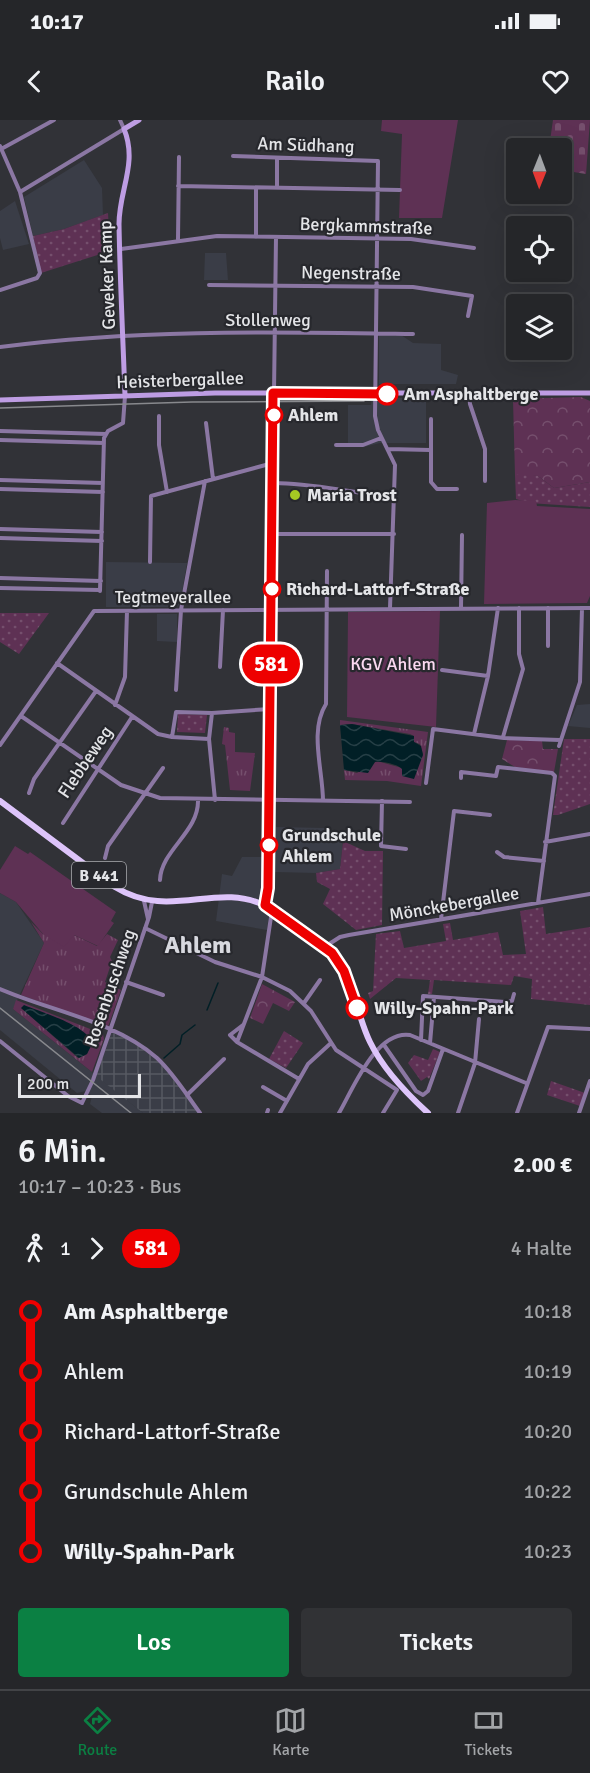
<!DOCTYPE html>
<html lang="de">
<head>
<meta charset="utf-8">
<style>
  :root { --surface:#252629; --page:#313235; --text:#f1f3f6; --muted:#a3a5a8; --line:#424346; --accent:#0b8043 }
  body { margin:0; font-family:Signika,sans-serif; background:var(--page); color:var(--text); height:100vh; display:flex; flex-direction:column; font-size:22px; white-space:nowrap }
  * { box-sizing:border-box; margin:0 }
  p { font-size:20px; color:var(--muted) }
  .icon { flex:none; width:33px; height:33px; fill:none; stroke:currentColor; stroke-width:2; stroke-linecap:round; stroke-linejoin:round }
  .map { position:relative; height:993px; overflow:hidden }
  .sheet { display:flex; flex-direction:column; background:var(--surface); flex:1 }
  .sheet>* { flex:none }
  .badge { padding:0 12px; border-radius:20px; font-size:21px; line-height:39px }
  .needle { width:39px; rotate:181deg }
  .controls { position:absolute; left:506px; top:18px; display:grid; gap:12px }
  .controls a { display:grid; place-items:center; width:66px; height:66px; border-radius:6px; background:var(--surface); box-shadow:0 6px 24px #0002,0 0 0 2px var(--line); font-size:30px }
  .scale { position:absolute; left:18px; bottom:15px; width:123px; box-sizing:border-box; padding-left:6px; border:3px solid #e4e5e8; border-top:0; font-size:16px; line-height:21px; white-space:nowrap; color:#e4e5e8; -webkit-text-stroke:4px #27282d; paint-order:stroke }
  .map>.badge { position:absolute; translate:-50% -50%; box-shadow:0 0 0 3px #fff }
  .legs { display:flex; align-items:center; gap:9px; height:66px; padding:0 18px; font-size:20px }
  .legs p { margin-inline-start:auto }
  .head { display:flex; align-items:center; justify-content:space-between; height:102px; padding:0 18px }
  h1 { font-size:33px; font-weight:600; line-height:45px }
  .button { display:flex; gap:12px; margin-top:auto; padding:12px 18px }
  .button a { flex:1; height:69px; border-radius:6px; background:var(--accent); color:#fff; font-size:24px; font-weight:600; line-height:69px; text-align:center }
  .button a+a { background:var(--page); color:var(--text) }
  ul { padding:0 18px; list-style:none }
  li { display:flex; align-items:center; gap:21px; height:60px; font-size:22px }
  li i { display:grid; place-items:center; width:9px; height:100%; margin:0 8px; background:currentColor }
  li i::after { content:''; width:15px; height:15px; margin:-8px; border:4px solid; border-radius:50%; background:var(--surface) }
  li p { margin-inline-start:auto }
  li:first-child i { background:linear-gradient(#0000 50%,currentColor 0) }
  li:last-child i { background:linear-gradient(currentColor 50%,#0000 0) }
  .status { display:flex; justify-content:space-between; align-items:center; height:42px; padding:0 30px; background:var(--surface); direction:ltr }
  .status svg { height:16px; fill:currentColor }
  header { display:flex; justify-content:space-between; align-items:center; height:78px; padding:0 18px; background:var(--surface); font-size:27px; font-weight:600 }
  .tabs { display:flex; justify-content:space-around; align-items:center; height:84px; border-top:2px solid var(--line); background:var(--surface); font-size:16px; color:var(--muted) }
  .tabs a { display:grid; justify-items:center; gap:3px }
  .tabs .current { color:var(--accent) }
  .map>svg:first-child { display:block }
  .built { fill:#3a3d47 }
  .industrial { fill:url(#industrial-grid) }
  .grass { fill:url(#grass-tufts); fill-rule:evenodd }
  .forest { fill:url(#forest-crowns) }
  .cemetery { fill:url(#cemetery-stones) }
  .park { fill:url(#park-dots) }
  .garden { fill:#5e3154 }
  .water { fill:url(#water-waves) }
  .lines { fill:none; stroke-linecap:round; stroke-linejoin:round }
  .stream { stroke:#011f26; stroke-width:1.5 }
  .street { stroke:#8b77a3; stroke-width:4 }
  .secondary { stroke:#be9de3; stroke-width:5 }
  .primary { stroke:#ddc4fa; stroke-width:6 }
  .tram { stroke:#88898d; stroke-width:1.5 }
  .rail { stroke:#88898d; stroke-width:1.5 }
  .line-1-casing { stroke:#fff; stroke-width:14 }
  .line-1 { stroke:#e00; stroke-width:9 }
  .stop-1-dot { fill:#fff; stroke:#e00; stroke-width:3 }
  .poi-dot { fill:#a5c823; stroke:#27282d; stroke-width:2 }
  .labels { text-anchor:middle; stroke-width:4.5; stroke-linejoin:round; paint-order:stroke }
  .shield { fill:#27282d; stroke:#abacb0; stroke-width:1.5 }
  .shield-label { font-size:16px; font-weight:bold; fill:#e4e5e8 }
  .street-label { font-size:18px; fill:#e4e5e8; stroke:#27282d }
  .stop-label { font-size:18px; font-weight:bold; fill:#e4e5e8; stroke:#27282d; text-anchor:start }
  .poi-label { font-size:18px; font-weight:bold; fill:#e4e5e8; stroke:#27282d; text-anchor:start }
  .park-label { font-size:18px; fill:#fbd9f1; stroke:#27282d }
  .district-label { font-size:24px; font-weight:bold; fill:#d8d9df; stroke:#27282d }
</style>
</head>
<body>
<div class="status"><b>10:17</b><svg viewBox="0 0 49 12"><path d="M0 12V9h3v3zM5 12V6h3v6zM10 12V3h3v9zM15 12V0h3v12zM26 1h20v11H26zM47 4h2v5h-2z"/></svg></div>
<header><svg class="icon" aria-label="back" viewBox="0 0 24 24"><path d="M15 5l-7 7 7 7"/></svg>Railo<svg class="icon" aria-label="heart" viewBox="0 0 24 24"><path d="M12 20l-8-8c-3-5 5-10 8-4 3-6 11-1 8 4z"/></svg></header>
<div class="map">
<svg width="590" height="993" viewBox="0 0 590 993">
  <defs>
    <pattern id="industrial-grid" width="8" height="8" patternUnits="userSpaceOnUse" patternTransform="scale(1.5)"><rect width="8" height="8" fill="#3a3d47"/><path d="M0 4h8M4 0v8" fill="none" stroke="#565962"/></pattern>
    <pattern id="grass-tufts" width="24" height="20" patternUnits="userSpaceOnUse" patternTransform="scale(1.5)"><rect width="24" height="20" fill="#5e3154"/><path d="M3 7l-1-3M5 7V3M7 7l1-3M15 17l-1-3M17 17v-4M19 17l1-3" fill="none" stroke="#754f6d"/></pattern>
    <pattern id="forest-crowns" width="20" height="18" patternUnits="userSpaceOnUse" patternTransform="scale(1.5)"><rect width="20" height="18" fill="#5e3154"/><path d="M2 6a3 3 0 1 1 6 0M12 15a3 3 0 1 1 6 0" fill="none" stroke="#754f6d"/></pattern>
    <pattern id="cemetery-stones" width="16" height="16" patternUnits="userSpaceOnUse" patternTransform="scale(1.5)"><rect width="16" height="16" fill="#5e3154"/><path d="M2 7V4a2 2 0 0 1 4 0v3zM10 15v-3a2 2 0 0 1 4 0v3z" fill="#754f6d"/></pattern>
    <pattern id="park-dots" width="8" height="8" patternUnits="userSpaceOnUse" patternTransform="scale(1.5)"><rect width="8" height="8" fill="#5e3154"/><path d="M2 2h.1M6 6h.1" fill="none" stroke="#754f6d" stroke-width="1.8" stroke-linecap="round"/></pattern>
    <pattern id="water-waves" width="16" height="10" patternUnits="userSpaceOnUse" patternTransform="scale(1.5)"><rect width="16" height="10" fill="#011f26"/><path d="M0 5q4-4 8 0t8 0" fill="none" stroke="#263f46"/></pattern>
  </defs>
  <rect width="100%" height="100%" fill="#313237"/>
  <!-- built -->
  <path class="built" d="M84,40L102,68L103,95L64,109L33,116L24,77Z
    M15,81L29,124L3,130L0,118V91Z
    M205,133H226L228,160H204Z
    M379,215H401L413,223L441,224V250L458,255L456,264H379Z
    M372,278H426V323H380L364,327H348V285H371Z
    M106,442L187,443L180,484L177,487H106Z
    M157,494H177V522L157,521Z
    M590,584V608L568,606L577,585Z
    M276,707L326,708V714L343,721L340,749L316,753L275,752Z
    M242,737H264L263,790L269,794L267,810L216,801L222,754L232,756Z
    M0,773L16,782L44,823L13,889L143,993H102L90,984L92,976L86,971L77,973L0,910Z"/>
  <!-- industrial -->
  <path class="industrial" d="M112,911L130,919L166,948L200,993H143L96,956Z"/>
  <!-- grass -->
  <path class="grass" d="M340,600L428,612L421,666L387,661L345,660L344,650L357,653L377,641L402,648V656L423,634L420,624L414,622V616L410,614L352,604L340,605Z
    M224,607L229,608V612L235,613V632L255,633L250,671L230,670L225,625L222,624Z
    M31,802L43,814L74,815L97,826L107,814L118,820L110,837L112,841L105,862L121,870L108,907L21,875L44,823Z
    M16,880L103,914L104,919L92,952L13,889ZM21,888L72,905L91,918L87,934L78,938Z"/>
  <!-- forest -->
  <path class="forest" d="M581,277L590,281V362L554,368L538,356L515,355L513,279Z
    M507,620L542,621L543,629H558L554,652L515,647L502,639Z
    M262,864L295,882L289,891L273,883L263,904L250,898Z"/>
  <!-- cemetery -->
  <path class="cemetery" d="M553,0H590L586,54L561,50V28H549Z"/>
  <!-- park -->
  <path class="park" d="M108,93L110,131L41,153L33,116L64,109Z
    M527,354L538,356L554,368L590,362V387L529,383L516,379L515,355Z
    M0,493H49L19,534L0,522Z
    M178,594L207,595L205,613L177,612Z
    M564,619H590V684L558,695H553Z
    M343,721L365,731H383L382,805L356,810L323,784L330,769L317,762L316,753L340,749Z
    M543,787L546,814L590,807V885L531,879L532,859L514,856L511,865L434,860L432,874H428L430,860L396,858L370,879L368,873L373,871L376,814L400,811L404,828L446,821L443,804L450,803L453,820L498,812L503,835L526,834L520,791Z
    M284,911L303,923L286,948L269,939Z
    M433,929L440,932L429,959L427,957L421,961L408,943L414,935L428,940Z
    M551,961L585,973L580,986L547,975Z"/>
  <!-- garden -->
  <path class="garden" d="M382,0H458L442,98H399L402,14L381,11Z
    M515,380L536,381L537,386L590,389V476L587,483L484,484L487,383Z
    M440,491L436,607L347,597L348,492Z
    M15,726L28,734L30,732L116,792L111,801L114,803L98,826L74,815L64,827L43,814L16,782L0,773V750Z"/>
  <!-- water -->
  <path class="water" d="M352,604L414,616V622L421,626L423,635L414,659L402,656V649C398,644 381,641 375,642L368,653L344,650L340,605Z
    M24,885C40,892 90,906 92,924L87,934L79,938L21,888Z"/>
  <g class="lines">
    <!-- stream -->
    <path class="stream" d="M207,890L218,863
      M164,938L180,924L182,915L195,905"/>
    <!-- street -->
    <path class="street" d="M0,26L20,72L40,153L37,158L0,170
      M3,28L54,0
      M233,36L378,41L375,296L378,310L395,345L390,488
      M178,66L400,70
      M277,68V38
      M20,72L124,9L120,0
      M256,117V68
      M178,119L179,37
      M121,129L217,116L411,119L474,128
      M209,165L413,167L472,176L468,196
      M0,227C136,209 276,212 413,214
      M274,273L276,117
      M469,274L470,284L485,329V361
      M159,296V325L167,372
      M431,299V362L437,369H457
      M206,303L213,359
      M0,311L106,314
      M0,320L104,323
      M336,325H363L381,318
      M388,329L430,330
      M0,360L103,363
      M274,363C315,363 354,374 394,376
      M0,369L103,372
      M0,409L102,412
      M273,414H394
      M0,418L102,421
      M150,442L151,376L273,343
      M0,458L101,461
      M0,468L100,470
      M100,471L104,318L108,311L123,303L125,276
      M461,488L462,415
      M548,488V526
      M57,543L158,614L172,617L209,619L212,593L270,589
      M220,547L223,490
      M442,550L488,556
      M176,570L181,490L205,361
      M115,585L125,557L127,491
      M21,596L121,665L160,678L410,682
      M474,614L488,556L498,488
      M172,617L176,592L212,593
      M503,617L523,549L519,534V488
      M209,619L215,680
      M0,625L94,491L590,488
      M559,626L580,562L582,488
      M461,658V652L496,656L498,647L552,653L555,656L538,783
      M426,663L433,609L504,618L560,620
      M29,673L34,659L96,571
      M323,681C323,650 309,611 326,584L327,451
      M382,681L381,726L406,729
      M63,703L132,597
      M545,722L590,714
      M497,732L504,737L544,741
      M105,738L108,726L163,648
      M160,760C161,730 199,712 198,680
      M144,781L148,799
      M271,797L262,857L237,922L299,959
      M441,799L454,691L490,695
      M145,808L215,842L262,857L290,871L311,891L336,930L397,970L383,993
      M326,826L340,817L349,815L590,774
      M126,862L163,875
      M0,869C51,891 115,901 157,938C174,954 186,974 200,993
      M304,883L320,860
      M421,920L423,876L505,882L512,881L514,874
      M0,921L68,976L82,983L93,960L149,797L152,782
      M237,922L230,915L243,905
      M430,923L434,877
      M384,925L416,971L423,975L428,971L443,929
      M263,967L287,981
      M187,975L224,939
      M267,993L268,990
      M280,993L308,944L331,923
      M339,993C353,969 376,910 410,915L526,963
      M458,993L475,943L479,899
      M517,993L548,907L590,909
      M579,993L590,961"/>
    <!-- secondary -->
    <path class="secondary" d="M125,276C123,219 120,162 119,104C119,70 138,43 124,9L139,0
      M0,280L215,273H590
      M265,785L268,768L274,273"/>
    <!-- primary -->
    <path class="primary" d="M0,681L115,767C170,801 216,761 266,786C288,797 328,824 341,845C355,868 358,898 370,922C383,949 406,973 428,993"/>
    <!-- tram -->
    <path class="tram" d="M0,288L192,282L364,281"/>
    <!-- rail -->
    <path class="rail" d="M0,888L131,993"/>
  </g>
  <g class="lines">
    <!-- line-1 casing -->
    <g class="line-1-casing">
      <path id="line-1" d="M357,888L344,851L332,833L265,785L268,768L273,273L387,274"/>
    </g>
    <!-- line-1 -->
    <use href="#line-1" class="line-1"/>
  </g>
  <!-- markers -->
  <g class="stop-1-dot">
    <circle cx="387" cy="274" r="10"/>
    <circle cx="274" cy="295" r="8"/>
    <circle cx="272" cy="469" r="8"/>
    <circle cx="269" cy="725" r="8"/>
    <circle cx="357" cy="888" r="10"/>
  </g>
  <circle class="poi-dot" cx="295" cy="375" r="6"/>
  <g class="labels">
    <!-- shield labels -->
    <rect class="shield" x="72" y="742" width="54" height="26" rx="4.5"/>
    <g class="shield-label">
      <text x="99" y="761">B 441</text>
    </g>
    <!-- street labels -->
    <g class="street-label">
      <text transform="translate(306 25) rotate(2)" y="6">Am Südhang</text>
      <text transform="translate(366 106) rotate(2)" y="6">Bergkammstraße</text>
      <text transform="translate(351 153) rotate(1)" y="6">Negenstraße</text>
      <text transform="translate(107 155) rotate(-92)" y="6">Geveker Kamp</text>
      <text x="268" y="206">Stollenweg</text>
      <text transform="translate(180 260) rotate(-2)" y="6">Heisterbergallee</text>
      <text x="173" y="483">Tegtmeyerallee</text>
      <text transform="translate(85 642) rotate(-56)" y="6">Flebbeweg</text>
      <text transform="translate(454 784) rotate(-10)" y="6">Mönckebergallee</text>
      <text transform="translate(110 868) rotate(-71)" y="6">Rosenbuschweg</text>
    </g>
    <!-- stop labels -->
    <g class="stop-label">
      <text x="404" y="280">Am Asphaltberge</text>
      <text x="288" y="301">Ahlem</text>
      <text x="286" y="475">Richard-Lattorf-Straße</text>
      <text x="282" y="721">Grundschule<tspan x="282" dy="21">Ahlem</tspan></text>
      <text x="374" y="894">Willy-Spahn-Park</text>
    </g>
    <!-- poi labels -->
    <g class="poi-label">
      <text x="307" y="381">Maria Trost</text>
    </g>
    <!-- park labels -->
    <g class="park-label">
      <text x="393" y="550">KGV Ahlem</text>
    </g>
    <!-- district labels -->
    <g class="district-label">
      <text x="198" y="833">Ahlem</text>
    </g>
  </g>
</svg>
<div class="controls">
<a><svg class="needle" viewBox="-14 -14 28 28"><path d="M0-13l5 13h-10z" fill="#e53935"/><path d="M0 13l5-13h-10z" fill="#a3a5a8"/></svg></a>
<a><svg class="icon" aria-label="locate" viewBox="0 0 24 24"><circle cx="12" cy="12" r="6"/><path d="M12 2v4M12 18v4M2 12h4M18 12h4"/></svg></a>
<a><svg class="icon" aria-label="layers" viewBox="0 0 24 24"><path d="M12 4l9 5-9 5-9-5zM3 14l9 5 9-5"/></svg></a>
</div>
<div class="scale">200 m</div>
<b class="badge" style="left:271px;top:544px;background:#e00;color:#fff">581</b>
</div>
<section class="sheet">
<div class="head"><div><h1>6 Min.</h1><p>10:17 – 10:23 · Bus</p></div><b>2.00 €</b></div>
<div class="legs"><svg class="icon" aria-label="walk" viewBox="0 0 24 24"><circle cx="13" cy="4" r="2"/><path d="M13 8l-2 6 4 7M11 14l-3 7M7 12l3-4h3l4 4"/></svg>1<svg class="icon" aria-label="forward" viewBox="0 0 24 24"><path d="M9 5l7 7-7 7"/></svg><b class="badge" style="background:#e00;color:#fff">581</b><p>4 Halte</p></div>
<ul>
<li><i style="color:#e00"></i><b>Am Asphaltberge</b><p>10:18</p></li>
<li><i style="color:#e00"></i><span>Ahlem</span><p>10:19</p></li>
<li><i style="color:#e00"></i><span>Richard-Lattorf-Straße</span><p>10:20</p></li>
<li><i style="color:#e00"></i><span>Grundschule Ahlem</span><p>10:22</p></li>
<li><i style="color:#e00"></i><b>Willy-Spahn-Park</b><p>10:23</p></li>
</ul>
<div class="button"><a>Los</a><a>Tickets</a></div>
</section>
<nav class="tabs">
<a class="current"><svg class="icon" aria-label="directions" viewBox="0 0 24 24"><path d="M12 3l9 9-9 9-9-9zM9 14v-3h6M13 9l2 2-2 2"/></svg>Route</a>
<a><svg class="icon" aria-label="map" viewBox="0 0 24 24"><path d="M3 6l6-2 6 2 6-2v14l-6 2-6-2-6 2zM9 4v14M15 6v14"/></svg>Karte</a>
<a><svg class="icon" aria-label="tickets" viewBox="0 0 24 24"><path d="M3 7h18v10H3zM15 7v10"/></svg>Tickets</a>
</nav>
</body>
</html>
